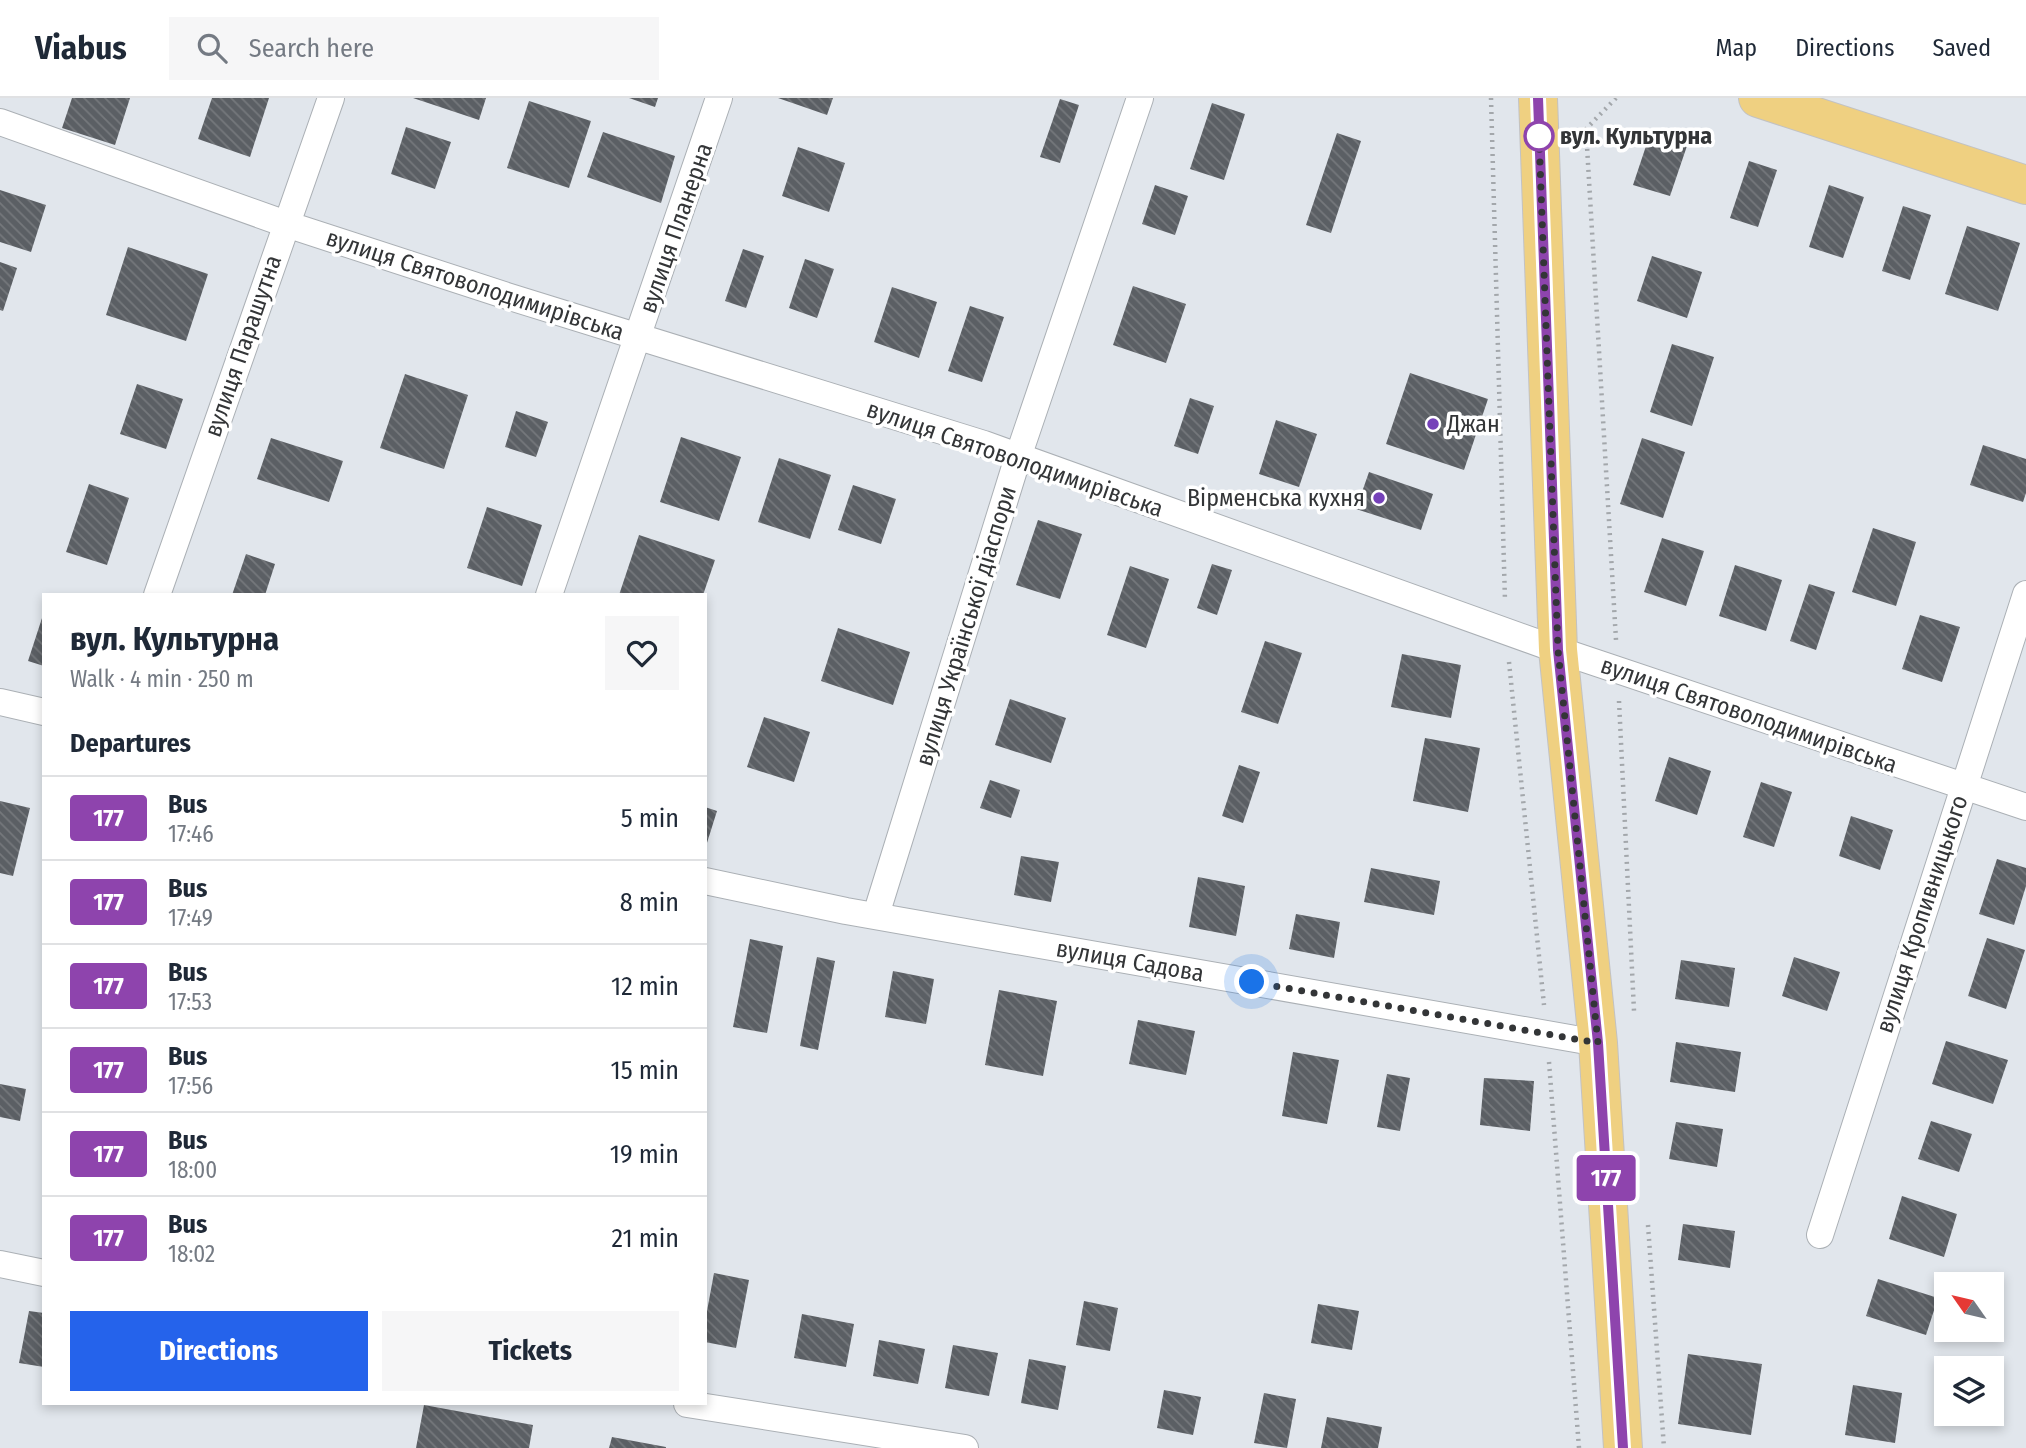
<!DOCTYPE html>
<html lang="en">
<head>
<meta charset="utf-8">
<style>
  :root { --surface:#fff; --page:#f6f6f7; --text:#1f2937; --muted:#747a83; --line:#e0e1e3; --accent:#2563eb }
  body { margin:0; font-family:"Fira Sans Condensed",sans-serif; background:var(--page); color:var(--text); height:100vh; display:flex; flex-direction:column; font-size:26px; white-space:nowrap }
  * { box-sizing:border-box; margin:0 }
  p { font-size:23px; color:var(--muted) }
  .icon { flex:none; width:38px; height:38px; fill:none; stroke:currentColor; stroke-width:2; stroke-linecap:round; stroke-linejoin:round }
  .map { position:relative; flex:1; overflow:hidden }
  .panel { position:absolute; left:42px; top:495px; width:665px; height:812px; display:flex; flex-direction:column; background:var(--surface); border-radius:0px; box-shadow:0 4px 10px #0003 }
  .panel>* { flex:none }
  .badge { padding:0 14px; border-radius:5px; font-size:24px; line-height:46px }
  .needle { width:46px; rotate:304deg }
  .buttons { position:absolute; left:1934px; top:1174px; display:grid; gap:14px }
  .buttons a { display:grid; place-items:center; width:70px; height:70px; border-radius:0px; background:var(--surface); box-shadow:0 4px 10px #0003; font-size:35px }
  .you { position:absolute; width:35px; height:35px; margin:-18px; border:5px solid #fff; border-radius:50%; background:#1a73e8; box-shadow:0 0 0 10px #1a73e833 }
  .map>.badge { position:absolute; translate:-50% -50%; box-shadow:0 0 0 4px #fff }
  h2 { padding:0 28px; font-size:26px; line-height:63px }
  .round { display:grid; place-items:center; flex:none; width:74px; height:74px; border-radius:0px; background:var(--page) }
  .head { display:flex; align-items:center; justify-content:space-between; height:119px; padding:0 28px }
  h1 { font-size:33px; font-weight:700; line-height:52px }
  .primary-button { display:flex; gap:14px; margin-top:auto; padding:14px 28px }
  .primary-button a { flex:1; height:80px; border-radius:0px; background:var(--accent); color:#fff; font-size:28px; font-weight:700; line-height:80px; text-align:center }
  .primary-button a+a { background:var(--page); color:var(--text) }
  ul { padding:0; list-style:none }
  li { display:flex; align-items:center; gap:21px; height:84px; padding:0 28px; border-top:2px solid var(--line) }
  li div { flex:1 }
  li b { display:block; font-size:26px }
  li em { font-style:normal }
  li .badge { min-width:77px; font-weight:700; text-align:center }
  header { display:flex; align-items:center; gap:42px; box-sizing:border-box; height:98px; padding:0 35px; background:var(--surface); border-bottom:2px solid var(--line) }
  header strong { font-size:33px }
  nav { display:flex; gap:38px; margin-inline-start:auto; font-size:24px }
  .search { width:490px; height:63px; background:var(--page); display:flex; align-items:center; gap:18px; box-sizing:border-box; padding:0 24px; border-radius:0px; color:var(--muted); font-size:26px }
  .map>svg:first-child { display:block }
  .building { fill:url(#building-back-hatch) }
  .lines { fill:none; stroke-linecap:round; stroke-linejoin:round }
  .minor-casing { stroke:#abb0b5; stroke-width:28 }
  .primary-casing { stroke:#c2c2c3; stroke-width:40 }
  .path { stroke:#a3a7ab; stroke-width:4.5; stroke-dasharray:2 5; stroke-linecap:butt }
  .minor { stroke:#fff; stroke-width:26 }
  .primary { stroke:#efd081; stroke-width:38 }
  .line-casing { stroke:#fff; stroke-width:16 }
  .line { stroke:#8e44ad; stroke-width:10 }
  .walk { stroke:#333537; stroke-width:7; stroke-dasharray:0 12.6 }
  .stop-dot { fill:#fff; stroke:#8e44ad; stroke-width:3.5 }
  .poi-dot { fill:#7541b9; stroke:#fff; stroke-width:2.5 }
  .labels { text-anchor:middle; stroke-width:7; stroke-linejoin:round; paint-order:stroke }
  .stop-label { font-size:24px; font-weight:bold; fill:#333537; stroke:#fff; text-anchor:start }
  .street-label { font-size:24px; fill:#333537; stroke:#fff }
  .poi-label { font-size:24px; fill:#333537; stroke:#fff; text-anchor:start }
</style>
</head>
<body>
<header>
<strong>Viabus</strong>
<div class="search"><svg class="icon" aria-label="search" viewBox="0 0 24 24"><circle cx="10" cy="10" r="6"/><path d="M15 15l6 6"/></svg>Search here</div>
<nav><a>Map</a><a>Directions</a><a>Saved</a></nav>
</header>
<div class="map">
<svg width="2026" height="1350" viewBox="0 0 2026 1350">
  <defs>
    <pattern id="building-back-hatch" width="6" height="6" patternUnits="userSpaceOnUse" patternTransform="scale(1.75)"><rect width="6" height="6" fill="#5b5f64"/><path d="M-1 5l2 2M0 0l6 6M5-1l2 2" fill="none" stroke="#75787c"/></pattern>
  </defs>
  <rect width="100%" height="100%" fill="#e1e6ec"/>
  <!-- building -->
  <path class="building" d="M72,0H130L115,47L62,30Z
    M212,0H269L250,59L198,41Z
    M413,0H486L479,22Z
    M629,0H658L655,9Z
    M778,0H833L827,17Z
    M1060,1L1079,7L1060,65L1040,59Z
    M529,3L591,23L569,90L507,70Z
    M1212,5L1245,16L1224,82L1190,71Z
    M406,29L451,44L435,91L391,76Z
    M1651,33L1688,45L1670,98L1633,87Z
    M603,34L675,58L661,105L587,79Z
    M1337,35L1361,43L1331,135L1306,127Z
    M798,49L845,65L829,114L782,98Z
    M1749,63L1777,72L1758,129L1730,120Z
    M1155,87L1188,98L1175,137L1142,126Z
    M1829,87L1864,99L1843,160L1809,149Z
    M0,92L46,107L31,154L0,144Z
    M1903,108L1931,117L1910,182L1882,173Z
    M1967,128L2020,145L1998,213L1945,196Z
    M128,149L208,176L186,243L106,217Z
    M743,151L764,158L746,210L725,203Z
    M1652,158L1702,174L1687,220L1637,203Z
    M805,161L834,171L817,220L789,210Z
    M0,164L17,170L3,213L0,212Z
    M1133,188L1186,206L1166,265L1113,247Z
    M892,189L937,204L919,260L874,244Z
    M970,208L1004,219L982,284L948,273Z
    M1672,246L1714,259L1692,328L1650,314Z
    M1410,275L1488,301L1464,372L1386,346Z
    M405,276L468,297L444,371L380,350Z
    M137,286L183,301L166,351L120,336Z
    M1190,300L1214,308L1198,356L1174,348Z
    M516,313L548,324L536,359L505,349Z
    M1276,322L1317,336L1299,389L1259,376Z
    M681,339L741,359L719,423L660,404Z
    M271,340L343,363L329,404L257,381Z
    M1642,340L1685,354L1663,420L1620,406Z
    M1983,347L2026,361V395L2023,404L1970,387Z
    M779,360L831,377L810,441L758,424Z
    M1369,374L1433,396L1421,432L1356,411Z
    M89,386L129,400L107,467L66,454Z
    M853,387L896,401L881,446L838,432Z
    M487,409L542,427L522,488L467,470Z
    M1038,422L1082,436L1060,501L1016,487Z
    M1873,430L1916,444L1896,508L1852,494Z
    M639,437L715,462L703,497H619Z
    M1662,440L1704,453L1686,508L1644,494Z
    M246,456L275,466L265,497H232Z
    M1212,466L1232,472L1217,517L1197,510Z
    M1735,467L1782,482L1766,533L1719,518Z
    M1130,468L1169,481L1146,550L1107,537Z
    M1809,486L1835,494L1816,552L1790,543Z
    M43,517H44V568L28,563Z
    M1920,517L1960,529L1942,584L1902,571Z
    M838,530L910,554L893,607L821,583Z
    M1265,543L1302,555L1278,626L1241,614Z
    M1402,556L1461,567L1451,620L1391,609Z
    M1010,601L1066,620L1051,665L995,647Z
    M764,619L810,634L794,684L747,669Z
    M1425,640L1480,650L1468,714L1413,703Z
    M1669,659L1711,673L1697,717L1655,703Z
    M1239,667L1260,674L1243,725L1222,718Z
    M990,682L1020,692L1011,720L980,710Z
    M1761,684L1792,694L1774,749L1743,739Z
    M0,703L30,710L13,778L0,775Z
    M705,709L717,713L706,748H705Z
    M1851,718L1893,732L1880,772L1839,758Z
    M1021,758L1059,764L1051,804L1014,797Z
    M1997,761L2026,770V788L2014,827L1979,816Z
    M1371,770L1440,783L1434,817L1364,804Z
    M1198,779L1245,788L1236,838L1189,829Z
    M1296,816L1340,824L1334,860L1289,851Z
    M1987,840L2025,852L2006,911L1968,898Z
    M750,841L783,848L767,935L733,929Z
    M817,859L835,863L818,952L800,948Z
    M1794,859L1840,874L1827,913L1782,898Z
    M1681,862L1735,870L1729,909L1675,901Z
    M893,873L934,881L926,926L885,919Z
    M999,892L1057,903L1043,978L985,967Z
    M1138,922L1195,933L1186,977L1129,966Z
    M1946,943L2008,962L1993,1006L1932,986Z
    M1676,944L1741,954L1735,994L1670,984Z
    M1293,954L1339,962L1327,1026L1282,1018Z
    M1387,976L1410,980L1400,1033L1377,1029Z
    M1484,980L1534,983L1530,1033L1480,1027Z
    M0,986L26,991L20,1023L0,1019Z
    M1931,1023L1972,1036L1959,1074L1918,1061Z
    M1676,1024L1723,1031L1717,1069L1669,1061Z
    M1902,1098L1957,1116L1944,1159L1889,1141Z
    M1683,1126L1735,1133L1730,1170L1678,1162Z
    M714,1175L749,1182L736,1250L705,1244V1224Z
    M1878,1181L1938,1200L1926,1237L1866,1218Z
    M1084,1203L1118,1210L1110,1253L1076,1247Z
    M1318,1206L1359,1213L1352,1252L1311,1245Z
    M29,1213L44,1215V1269L19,1265Z
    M802,1216L854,1226L846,1269L794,1260Z
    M879,1242L925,1251L918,1286L873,1278Z
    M953,1247L998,1255L989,1298L945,1290Z
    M1688,1256L1762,1266L1751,1337L1678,1326Z
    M1029,1261L1066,1268L1058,1312L1021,1305Z
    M1853,1287L1902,1295L1895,1345L1845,1337Z
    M1164,1292L1201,1299L1193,1337L1157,1330Z
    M1264,1295L1296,1301L1287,1350L1254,1345Z
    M424,1307L533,1327L529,1350H416Z
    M1327,1319L1382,1329L1378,1350H1321Z
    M612,1339L666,1349V1350H609Z"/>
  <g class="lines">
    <!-- minor casing -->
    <g class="minor-casing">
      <path id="minor" d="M0,24L286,126L507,198L984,346L1558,552L2026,709
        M157,497L331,0
        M549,497L719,0
        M0,604L44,614
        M705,783L846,813L1598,945
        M876,817L1018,359L1140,0
        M1820,1137L2026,496
        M0,1166L44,1175
        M687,1306L965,1350"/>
    </g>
    <!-- primary casing -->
    <g class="primary-casing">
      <path id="primary" d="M1538,0L1558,552L1598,945L1623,1350
        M1758,0L2026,87"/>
    </g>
    <!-- path -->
    <path class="path" d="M1491,0L1505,503
      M1616,0L1586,31L1616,542
      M1509,564L1544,907
      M1619,603L1634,913
      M1549,964L1579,1350
      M1648,1127L1664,1350"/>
    <!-- minor -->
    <use href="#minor" class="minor"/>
    <!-- primary -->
    <use href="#primary" class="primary"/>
  </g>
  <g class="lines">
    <!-- line casing -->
    <g class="line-casing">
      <path id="line" d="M1538,0L1558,552L1598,945L1623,1350"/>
    </g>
    <!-- line -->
    <use href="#line" class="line"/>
    <!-- walk -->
    <path class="walk" d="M1252,884L1598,945L1558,552L1539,38"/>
  </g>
  <!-- markers -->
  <circle class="stop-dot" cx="1539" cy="38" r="14"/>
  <g class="poi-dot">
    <circle cx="1433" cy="326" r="7"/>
    <circle cx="1379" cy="400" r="7"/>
  </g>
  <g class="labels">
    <!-- stop labels -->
    <g class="stop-label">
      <text x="1560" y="46">вул. Культурна</text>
    </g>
    <!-- street labels -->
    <g class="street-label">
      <text transform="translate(676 130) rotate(-71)" y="8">вулиця Планерна</text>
      <text transform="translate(475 187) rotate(18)" y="8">вулиця Святоволодимирівська</text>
      <text transform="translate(243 248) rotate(-71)" y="8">вулиця Парашутна</text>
      <text transform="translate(1015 361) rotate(19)" y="8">вулиця Святоволодимирівська</text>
      <text transform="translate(966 528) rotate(-73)" y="8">вулиця Української діаспори</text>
      <text transform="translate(1749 617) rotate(19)" y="8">вулиця Святоволодимирівська</text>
      <text transform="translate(1922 816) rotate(-72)" y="8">вулиця Кропивницького</text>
      <text transform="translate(1130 863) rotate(10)" y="8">вулиця Садова</text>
    </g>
    <!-- poi labels -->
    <g class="poi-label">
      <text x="1447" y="334">Джан</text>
      <text x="1365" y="408" text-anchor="end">Вірменська кухня</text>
    </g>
  </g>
</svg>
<div class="buttons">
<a><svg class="needle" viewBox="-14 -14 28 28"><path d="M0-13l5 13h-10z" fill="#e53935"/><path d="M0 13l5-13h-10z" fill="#747a83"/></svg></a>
<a><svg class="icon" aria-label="layers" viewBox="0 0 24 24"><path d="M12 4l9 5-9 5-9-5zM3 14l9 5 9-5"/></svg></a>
</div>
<div class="you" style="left:1252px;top:884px"></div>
<b class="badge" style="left:1606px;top:1080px;background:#8e44ad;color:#fff">177</b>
<section class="panel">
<div class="head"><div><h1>вул. Культурна</h1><p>Walk · 4 min · 250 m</p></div><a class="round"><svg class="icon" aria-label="heart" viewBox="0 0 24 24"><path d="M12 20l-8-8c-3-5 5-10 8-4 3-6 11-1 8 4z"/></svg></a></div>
<h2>Departures</h2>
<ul>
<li><span class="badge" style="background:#8e44ad;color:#fff">177</span><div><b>Bus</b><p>17:46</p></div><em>5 min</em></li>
<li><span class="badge" style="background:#8e44ad;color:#fff">177</span><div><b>Bus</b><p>17:49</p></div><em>8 min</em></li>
<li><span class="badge" style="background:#8e44ad;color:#fff">177</span><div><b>Bus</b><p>17:53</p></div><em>12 min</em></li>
<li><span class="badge" style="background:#8e44ad;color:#fff">177</span><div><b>Bus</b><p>17:56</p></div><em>15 min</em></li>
<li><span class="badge" style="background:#8e44ad;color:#fff">177</span><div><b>Bus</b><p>18:00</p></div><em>19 min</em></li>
<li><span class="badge" style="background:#8e44ad;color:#fff">177</span><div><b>Bus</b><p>18:02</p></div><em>21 min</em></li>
</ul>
<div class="primary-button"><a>Directions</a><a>Tickets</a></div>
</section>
</div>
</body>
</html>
